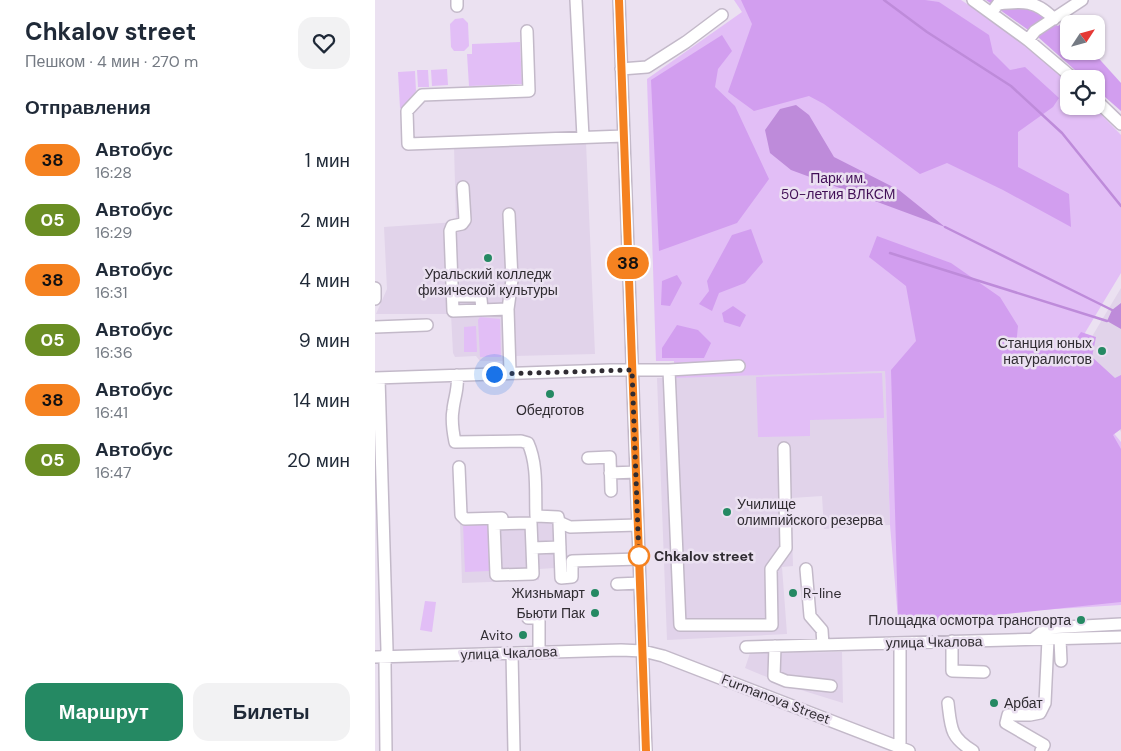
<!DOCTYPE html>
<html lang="ru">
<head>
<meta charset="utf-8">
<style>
  :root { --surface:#fff; --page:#f2f2f3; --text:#1f2937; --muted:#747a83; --accent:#258963 }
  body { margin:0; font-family:"DM Sans",sans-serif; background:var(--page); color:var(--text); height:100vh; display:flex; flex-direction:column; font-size:19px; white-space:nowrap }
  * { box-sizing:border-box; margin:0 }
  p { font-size:16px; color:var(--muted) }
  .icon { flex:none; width:28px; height:28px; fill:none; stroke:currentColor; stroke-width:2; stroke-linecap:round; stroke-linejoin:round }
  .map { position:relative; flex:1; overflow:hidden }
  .side { display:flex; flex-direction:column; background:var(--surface); width:375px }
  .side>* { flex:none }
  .badge { padding:0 10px; border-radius:16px; font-size:18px; line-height:32px }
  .needle { width:32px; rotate:54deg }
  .tools { position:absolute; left:685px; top:15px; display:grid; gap:10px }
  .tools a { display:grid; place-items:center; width:45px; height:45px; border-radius:10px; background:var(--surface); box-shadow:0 1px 4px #0004; font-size:25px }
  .you { position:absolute; width:25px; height:25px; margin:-12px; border:4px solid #fff; border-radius:50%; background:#1a73e8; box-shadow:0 0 0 8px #1a73e833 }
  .map>.badge { position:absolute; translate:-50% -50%; box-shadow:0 0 0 2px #fff }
  h2 { padding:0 25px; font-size:19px; line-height:45px }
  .round { display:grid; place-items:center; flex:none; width:52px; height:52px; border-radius:15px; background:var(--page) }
  .head { display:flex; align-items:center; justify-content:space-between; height:85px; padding:0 25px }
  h1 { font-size:24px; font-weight:700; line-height:38px }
  .action { display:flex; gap:10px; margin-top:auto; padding:10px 25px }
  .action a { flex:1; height:58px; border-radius:15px; background:var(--accent); color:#fff; font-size:20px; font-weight:700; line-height:58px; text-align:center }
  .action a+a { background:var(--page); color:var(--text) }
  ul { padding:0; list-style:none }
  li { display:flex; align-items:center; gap:15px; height:60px; padding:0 25px }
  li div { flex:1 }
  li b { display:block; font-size:19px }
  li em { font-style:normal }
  li .badge { min-width:55px; font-weight:700; text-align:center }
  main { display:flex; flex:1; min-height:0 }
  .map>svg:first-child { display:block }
  .built { fill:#e1d3ea }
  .green { fill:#e2bef6 }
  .forest { fill:#d29eef }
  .water { fill:#be8bda }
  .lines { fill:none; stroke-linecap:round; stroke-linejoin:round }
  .stream { stroke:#be8bda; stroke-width:2.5 }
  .minor-casing { stroke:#c3b9c9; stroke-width:14 }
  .minor { stroke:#fff; stroke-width:11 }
  .line-casing { stroke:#fff; stroke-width:11 }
  .line { stroke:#f58220; stroke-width:8 }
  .walk { stroke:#302c32; stroke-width:5; stroke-dasharray:0 9 }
  .poi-dot { fill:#258963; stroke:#ebe1f1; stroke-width:2 }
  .stop-dot { fill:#fff; stroke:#f58220; stroke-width:2.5 }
  .labels { text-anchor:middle; stroke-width:5; stroke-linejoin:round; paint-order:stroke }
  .park-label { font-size:14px; fill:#421057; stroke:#ebe1f1 }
  .poi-label { font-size:14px; fill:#302c32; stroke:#ebe1f1; text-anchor:end }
  .stop-label { font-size:14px; font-weight:bold; fill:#302c32; stroke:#ebe1f1; text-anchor:start }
  .street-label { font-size:14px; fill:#302c32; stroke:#ebe1f1 }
</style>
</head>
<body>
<main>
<section class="side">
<div class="head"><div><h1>Chkalov street</h1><p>Пешком · 4 мин · 270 m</p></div><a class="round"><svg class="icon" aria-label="heart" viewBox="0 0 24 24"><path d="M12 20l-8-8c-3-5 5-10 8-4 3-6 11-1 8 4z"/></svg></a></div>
<h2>Отправления</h2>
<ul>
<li><span class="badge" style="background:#f58220;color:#111">38</span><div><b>Автобус</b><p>16:28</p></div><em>1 мин</em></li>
<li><span class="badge" style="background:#6b8e23;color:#fff">05</span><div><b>Автобус</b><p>16:29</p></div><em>2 мин</em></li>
<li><span class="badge" style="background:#f58220;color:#111">38</span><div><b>Автобус</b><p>16:31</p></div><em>4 мин</em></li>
<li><span class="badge" style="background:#6b8e23;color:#fff">05</span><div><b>Автобус</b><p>16:36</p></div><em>9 мин</em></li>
<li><span class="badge" style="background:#f58220;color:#111">38</span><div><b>Автобус</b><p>16:41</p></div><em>14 мин</em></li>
<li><span class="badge" style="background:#6b8e23;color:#fff">05</span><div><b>Автобус</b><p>16:47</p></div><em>20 мин</em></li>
</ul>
<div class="action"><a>Маршрут</a><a>Билеты</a></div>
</section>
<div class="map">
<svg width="746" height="751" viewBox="0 0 746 751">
  <rect width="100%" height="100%" fill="#ebe1f1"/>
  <!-- built -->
  <path class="built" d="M211,142L220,354L139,356L127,361H105L101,356L80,357L78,353L76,314H1L12,289L9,227L81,222L79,146Z
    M746,288V432L697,370Z
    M510,371L515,525L449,529L447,496L416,498L418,566L407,567L412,634L292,640L282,378Z
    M179,519L180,568L164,569V580L87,583L85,522Z
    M467,652L468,703L413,686L370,668L375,653Z"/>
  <!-- green -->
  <path class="green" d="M359,0H586L642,37L694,83V106H718L746,135V273L687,371L746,442V605L523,619L515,525L510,371L299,378V361H281L272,79L367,12Z
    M88,18L93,23L94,46L89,51H79L76,47L75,24L80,19Z
    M145,42L147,84L94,86L92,54H97V44Z
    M72,69L73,85L57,86L56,70Z
    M42,70H53L54,87H43Z
    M40,71L41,91L29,108H25L23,72Z
    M105,317L125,319L126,357H105L103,320Z
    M101,326L102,352H89V327Z
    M507,373L509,418L435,420V436L383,437L381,377Z
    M113,523L114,571L90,572L88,524Z
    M50,601L61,602L57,632L45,630Z"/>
  <!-- forest -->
  <path class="forest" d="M366,0H550L564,2L614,35L618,53L635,70L650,67L684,98L678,107L643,132V167L694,194L696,227L628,190L572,163L545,174L449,104L434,96L379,111L353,92L377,24Z
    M611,0H647V2L683,26L690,21L694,25V51H717L746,83V111L721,89V79H710L663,37Z
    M347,35L357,51L343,69L340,87L360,106L394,179L362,223L284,251L276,80Z
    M376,229L388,262L370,283L344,293L337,311L324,304L334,291L332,281L357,235Z
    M502,236L576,263L625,297L643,326L641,346L693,351L706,332L721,337L717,357L740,378L746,375V429L738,435L746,449V602L556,622L553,617H523L516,370L541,341L531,286L494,257Z
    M302,275L307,283L295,306L286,305L287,281Z
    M358,306L371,315L365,327L349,322L347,313Z
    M302,325L323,330L336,343L329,358H287V348Z"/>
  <!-- water -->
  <path class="water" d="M421,105L434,115L459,157L524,190L570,227L416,170L395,153L390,130L405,109Z
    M746,303V329L732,321L737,310Z"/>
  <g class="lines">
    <!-- stream -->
    <path class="stream" d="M509,0L552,32L636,86L687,133L746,206
      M570,227L737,310
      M515,253L732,321"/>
    <!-- minor casing -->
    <g class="minor-casing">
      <path id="minor" d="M82,0V6
        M201,0L208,137
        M244,0L271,751
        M598,0L653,40L699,79
        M617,12L623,4C648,1 661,0 679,19
        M152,31L154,91L47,95L32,111L33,144L249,136
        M653,40L660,31L707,0
        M246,69L272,67L311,42L347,15
        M721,100L746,124
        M88,187L90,220L87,224L77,226L75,231L78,311L133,309L135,372
        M0,288V299
        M77,296H104L106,299L107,310
        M133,309L137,280L134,214
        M0,327L52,325
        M294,370L364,366
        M82,375C84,388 79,398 78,410C76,421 78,432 80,442L146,441L153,443C163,465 160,493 161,516L183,517L184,522L195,527L263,525
        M0,378L235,370H294L305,625H397L396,569L411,548L409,448
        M4,378L12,650L10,664L11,751
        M213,458L235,457L236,491
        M84,467L86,515L90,519L127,518
        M235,473L261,472
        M184,522L186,578L197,577V561L264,559
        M157,548L158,574L121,575L119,524L156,523L157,548L185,547
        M431,569L435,616L447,630L448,645
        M242,584L265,583
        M153,618H164V652
        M658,639L672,628L746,624
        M685,639L686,661
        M577,641V671L609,672
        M400,646L399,676L411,681L456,686
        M371,647L746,637
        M137,653L139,751
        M0,657L246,650L268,651L288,656L534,751
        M573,703C576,728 575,737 598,751
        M525,751V643
        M666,751L669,745L631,723L633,715H655L665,713L670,703L673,639"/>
    </g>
    <!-- minor -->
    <use href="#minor" class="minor"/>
  </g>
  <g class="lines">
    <!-- line casing -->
    <g class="line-casing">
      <path id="line" d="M244,0L271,751"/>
    </g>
    <!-- line -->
    <use href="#line" class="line"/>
    <!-- walk -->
    <path class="walk" d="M119,374L257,370L264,559V556"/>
  </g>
  <!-- markers -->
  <g class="poi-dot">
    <circle cx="113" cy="258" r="5"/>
    <circle cx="727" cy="351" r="5"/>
    <circle cx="175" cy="394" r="5"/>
    <circle cx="352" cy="512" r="5"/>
    <circle cx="220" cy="593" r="5"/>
    <circle cx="418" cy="593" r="5"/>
    <circle cx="220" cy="613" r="5"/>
    <circle cx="706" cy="620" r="5"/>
    <circle cx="148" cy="635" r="5"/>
    <circle cx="619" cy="703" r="5"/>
  </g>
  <circle class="stop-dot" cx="264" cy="556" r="10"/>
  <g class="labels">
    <!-- park labels -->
    <g class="park-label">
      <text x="463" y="183">Парк им.<tspan x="463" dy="16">50-летия ВЛКСМ</tspan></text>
    </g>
    <!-- poi labels -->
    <g class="poi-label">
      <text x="113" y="279" text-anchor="middle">Уральский колледж<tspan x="113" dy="16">физической культуры</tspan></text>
      <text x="717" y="348">Станция юных<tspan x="717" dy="16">натуралистов</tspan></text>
      <text x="175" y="415" text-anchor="middle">Обедготов</text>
      <text x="362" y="509" text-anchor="start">Училище<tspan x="362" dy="16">олимпийского резерва</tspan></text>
      <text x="210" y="598">Жизньмарт</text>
      <text x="428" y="598" text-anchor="start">R-line</text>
      <text x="210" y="618">Бьюти Пак</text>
      <text x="696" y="625">Площадка осмотра транспорта</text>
      <text x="138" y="640">Avito</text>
      <text x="629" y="708" text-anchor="start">Арбат</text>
    </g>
    <!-- stop labels -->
    <g class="stop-label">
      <text x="279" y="561">Chkalov street</text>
    </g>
    <!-- street labels -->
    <g class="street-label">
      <text transform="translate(559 642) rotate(-1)" y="5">улица Чкалова</text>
      <text transform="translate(134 653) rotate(-2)" y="5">улица Чкалова</text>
      <text transform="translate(401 699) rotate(21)" y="5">Furmanova Street</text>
    </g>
  </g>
</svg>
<div class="tools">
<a><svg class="needle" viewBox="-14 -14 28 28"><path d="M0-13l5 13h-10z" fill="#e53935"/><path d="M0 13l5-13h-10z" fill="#747a83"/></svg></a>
<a><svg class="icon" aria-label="locate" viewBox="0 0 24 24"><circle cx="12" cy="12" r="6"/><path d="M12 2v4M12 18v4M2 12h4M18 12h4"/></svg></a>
</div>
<div class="you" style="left:119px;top:374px"></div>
<b class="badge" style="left:253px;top:263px;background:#f58220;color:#111">38</b>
</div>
</main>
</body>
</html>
